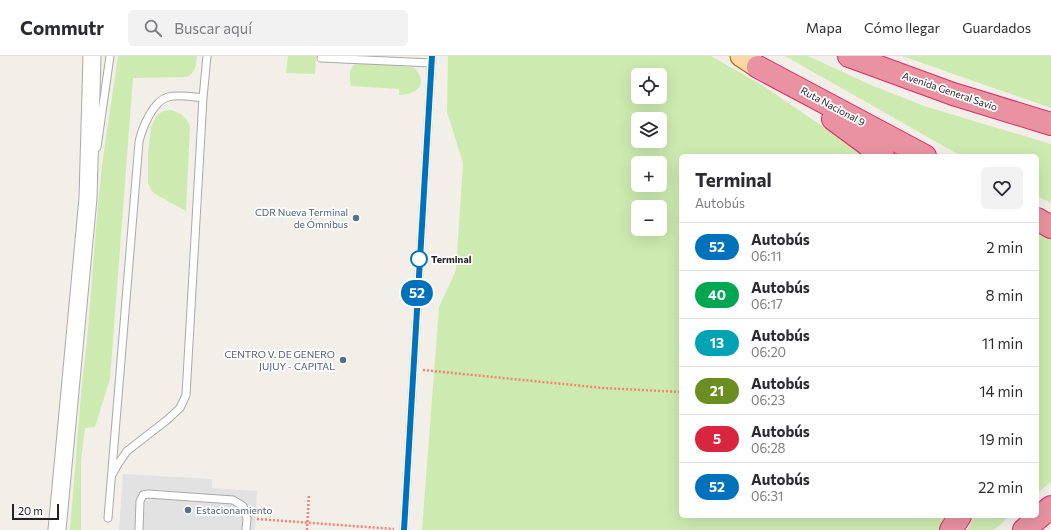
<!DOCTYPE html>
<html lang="es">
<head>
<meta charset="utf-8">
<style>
  :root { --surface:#fff; --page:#f2f2f3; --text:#2b2b33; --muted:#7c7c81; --line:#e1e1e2 }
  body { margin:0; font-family:Commissioner,sans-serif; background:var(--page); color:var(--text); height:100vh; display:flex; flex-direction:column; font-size:15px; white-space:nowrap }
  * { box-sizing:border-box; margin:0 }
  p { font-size:13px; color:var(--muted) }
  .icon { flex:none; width:22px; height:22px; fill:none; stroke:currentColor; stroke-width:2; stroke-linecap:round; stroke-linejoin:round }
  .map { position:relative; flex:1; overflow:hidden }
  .drawer { position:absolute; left:679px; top:98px; width:360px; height:364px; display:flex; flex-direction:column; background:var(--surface); border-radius:6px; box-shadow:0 4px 16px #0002 }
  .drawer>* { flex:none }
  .badge { padding:0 8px; border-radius:13px; font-size:14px; line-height:26px }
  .buttons { position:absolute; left:631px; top:12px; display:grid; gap:8px }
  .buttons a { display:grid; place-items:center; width:36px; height:36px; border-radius:6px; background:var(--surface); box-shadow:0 4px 16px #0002; font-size:20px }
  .scale { position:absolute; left:12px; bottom:10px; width:47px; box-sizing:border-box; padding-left:4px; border:2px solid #222; border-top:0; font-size:11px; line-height:14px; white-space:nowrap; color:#222; -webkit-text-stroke:3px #fff; paint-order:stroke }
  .map>.badge { position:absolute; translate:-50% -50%; box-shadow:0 0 0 2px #fff }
  .round { display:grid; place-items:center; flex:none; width:42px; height:42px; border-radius:6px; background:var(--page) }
  .head { display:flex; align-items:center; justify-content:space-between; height:68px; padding:0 16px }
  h1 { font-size:19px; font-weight:700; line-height:30px }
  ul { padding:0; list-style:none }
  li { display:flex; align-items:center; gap:12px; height:48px; padding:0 16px; border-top:1px solid var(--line) }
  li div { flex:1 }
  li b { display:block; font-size:15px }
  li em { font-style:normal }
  li .badge { min-width:44px; font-weight:700; text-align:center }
  header { display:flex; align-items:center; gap:24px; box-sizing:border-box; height:56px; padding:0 20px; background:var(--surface); border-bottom:1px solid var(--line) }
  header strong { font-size:19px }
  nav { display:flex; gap:22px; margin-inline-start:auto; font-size:14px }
  .search { width:280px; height:36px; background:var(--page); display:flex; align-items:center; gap:10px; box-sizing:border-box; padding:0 14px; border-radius:6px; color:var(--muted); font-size:15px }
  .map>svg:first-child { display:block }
  .grass { fill:#cdebb0; fill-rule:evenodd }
  .parking { fill:#e2e2e2 }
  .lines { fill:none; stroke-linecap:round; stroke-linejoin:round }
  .service-casing { stroke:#a9a9a9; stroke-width:9 }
  .tertiary-casing { stroke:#a9a9a9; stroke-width:19 }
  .primary-casing { stroke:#a06b00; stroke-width:23 }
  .motorway-casing { stroke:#dc2a67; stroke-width:24 }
  .path { stroke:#fa8072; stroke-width:2.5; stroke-dasharray:2 2; stroke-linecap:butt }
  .service { stroke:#fff; stroke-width:7 }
  .tertiary { stroke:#fff; stroke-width:17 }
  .primary { stroke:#fcd6a4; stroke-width:21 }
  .motorway { stroke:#e892a2; stroke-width:22 }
  .line-casing { stroke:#fff; stroke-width:9 }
  .line { stroke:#0072bc; stroke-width:6 }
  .service-dot { fill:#5c6f8a; stroke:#fff; stroke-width:1.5 }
  .stop-dot { fill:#fff; stroke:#0072bc; stroke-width:2 }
  .labels { text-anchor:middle; stroke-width:3.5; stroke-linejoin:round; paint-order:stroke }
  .street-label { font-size:10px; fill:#222; stroke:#fff }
  .service-label { font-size:10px; fill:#4e5e75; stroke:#fff; text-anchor:end }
  .stop-label { font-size:10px; font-weight:bold; fill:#222; stroke:#fff; text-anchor:start }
</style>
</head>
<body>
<header>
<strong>Commutr</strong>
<div class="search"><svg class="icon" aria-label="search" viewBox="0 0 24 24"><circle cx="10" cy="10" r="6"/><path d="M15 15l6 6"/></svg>Buscar aquí</div>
<nav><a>Mapa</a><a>Cómo llegar</a><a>Guardados</a></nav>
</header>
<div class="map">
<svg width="1051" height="474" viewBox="0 0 1051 474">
  <rect width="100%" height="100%" fill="#f2efe9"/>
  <!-- grass -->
  <path class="grass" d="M118,0H197C196,10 196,16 187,21L133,22L110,323L95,371L85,372L81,404V474H70L82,327L87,285L98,148L103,102Z
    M288,0H316L315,18L286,17Z
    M448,0H711L762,29L866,100H681V460H948L938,474H422L439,251L456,214L463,107L447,56ZM638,19H660V41H638ZM638,63H660V85H638ZM638,107H660V129H638ZM638,151H660V173H638Z
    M785,0H808L871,29L924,50L1051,88V147L1037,140V100H961Z
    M902,0H1051V52Z
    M357,7L413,11C430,26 418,39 399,39V33L351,30C350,21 347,12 357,7Z
    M170,54C180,56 186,60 190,70L186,155L155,138L151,134L148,127V98L151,71L157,59L163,55Z
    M1037,175L1051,183V426L1037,437Z
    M975,460H1010L994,474H967Z"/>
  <!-- parking -->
  <path class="parking" d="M123,418L212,423V432L257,435L255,474H119Z"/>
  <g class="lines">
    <!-- service casing -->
    <g class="service-casing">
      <path id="service" d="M321,2L432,7
        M97,91L110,0
        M113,417L118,408L127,395L167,364L180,352L186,339L203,42L207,0
        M108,462L139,86C142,72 153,45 168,41C179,38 192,41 203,42
        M139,474L140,445L143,439L148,438L233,444L243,450L247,462L246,474
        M404,474L432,0"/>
    </g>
    <!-- tertiary casing -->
    <g class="tertiary-casing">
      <path id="tertiary" d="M57,474L88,142L92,0"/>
    </g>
    <!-- primary casing -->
    <g class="primary-casing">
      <path id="primary" d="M741,0L758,11"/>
    </g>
    <!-- motorway casing -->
    <g class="motorway-casing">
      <path id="motorway" d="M849,0L953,38L1051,68
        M758,11L925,100
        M833,63L883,100
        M1037,163L1051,171
        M951,474L960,460
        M1024,474L1051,451"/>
    </g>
    <!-- path -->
    <path class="path" d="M423,314L603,332L681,336
      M257,463L394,473
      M307,474L309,438"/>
    <!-- service -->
    <use href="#service" class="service"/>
    <!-- tertiary -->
    <use href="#tertiary" class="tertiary"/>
    <!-- primary -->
    <use href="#primary" class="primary"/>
    <!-- motorway -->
    <use href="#motorway" class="motorway"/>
  </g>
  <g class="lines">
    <!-- line casing -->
    <g class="line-casing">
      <path id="line" d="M404,474L432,0"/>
    </g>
    <!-- line -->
    <use href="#line" class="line"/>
  </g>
  <!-- markers -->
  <g class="service-dot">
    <circle cx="356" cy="162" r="4"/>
    <circle cx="343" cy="304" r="4"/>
    <circle cx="188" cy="454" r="4"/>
  </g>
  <circle class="stop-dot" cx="419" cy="203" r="8"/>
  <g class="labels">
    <!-- street labels -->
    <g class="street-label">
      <text transform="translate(950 35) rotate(19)" y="4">Avenida General Savio</text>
      <text transform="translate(833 50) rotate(28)" y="4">Ruta Nacional 9</text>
    </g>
    <!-- service labels -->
    <g class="service-label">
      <text x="348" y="160">CDR Nueva Terminal<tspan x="348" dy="12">de Ómnibus</tspan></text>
      <text x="335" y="302">CENTRO V. DE GENERO<tspan x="335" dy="12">JUJUY - CAPITAL</tspan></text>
      <text x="196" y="458" text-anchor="start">Estacionamiento</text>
    </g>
    <!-- stop labels -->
    <g class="stop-label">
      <text x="431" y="207">Terminal</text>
    </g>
  </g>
</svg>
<div class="buttons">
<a><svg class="icon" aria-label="locate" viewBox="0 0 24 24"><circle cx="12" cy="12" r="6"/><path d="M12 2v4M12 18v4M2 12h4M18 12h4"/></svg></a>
<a><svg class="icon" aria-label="layers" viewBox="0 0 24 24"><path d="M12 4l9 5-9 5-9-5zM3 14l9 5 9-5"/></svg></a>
<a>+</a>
<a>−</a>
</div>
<div class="scale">20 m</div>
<b class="badge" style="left:417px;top:237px;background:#0072bc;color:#fff">52</b>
<section class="drawer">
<div class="head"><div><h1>Terminal</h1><p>Autobús</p></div><a class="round"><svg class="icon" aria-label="heart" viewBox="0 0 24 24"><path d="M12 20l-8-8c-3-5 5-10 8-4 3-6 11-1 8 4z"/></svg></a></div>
<ul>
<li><span class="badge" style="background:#0072bc;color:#fff">52</span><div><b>Autobús</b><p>06:11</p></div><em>2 min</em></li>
<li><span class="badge" style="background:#00a651;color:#fff">40</span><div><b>Autobús</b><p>06:17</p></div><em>8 min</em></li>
<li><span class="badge" style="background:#00a3b4;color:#fff">13</span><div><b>Autobús</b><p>06:20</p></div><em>11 min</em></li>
<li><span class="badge" style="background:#6b8e23;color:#fff">21</span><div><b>Autobús</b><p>06:23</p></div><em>14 min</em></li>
<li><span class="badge" style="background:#d7263d;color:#fff">5</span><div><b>Autobús</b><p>06:28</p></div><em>19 min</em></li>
<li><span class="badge" style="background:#0072bc;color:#fff">52</span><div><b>Autobús</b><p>06:31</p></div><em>22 min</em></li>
</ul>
</section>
</div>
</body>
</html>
